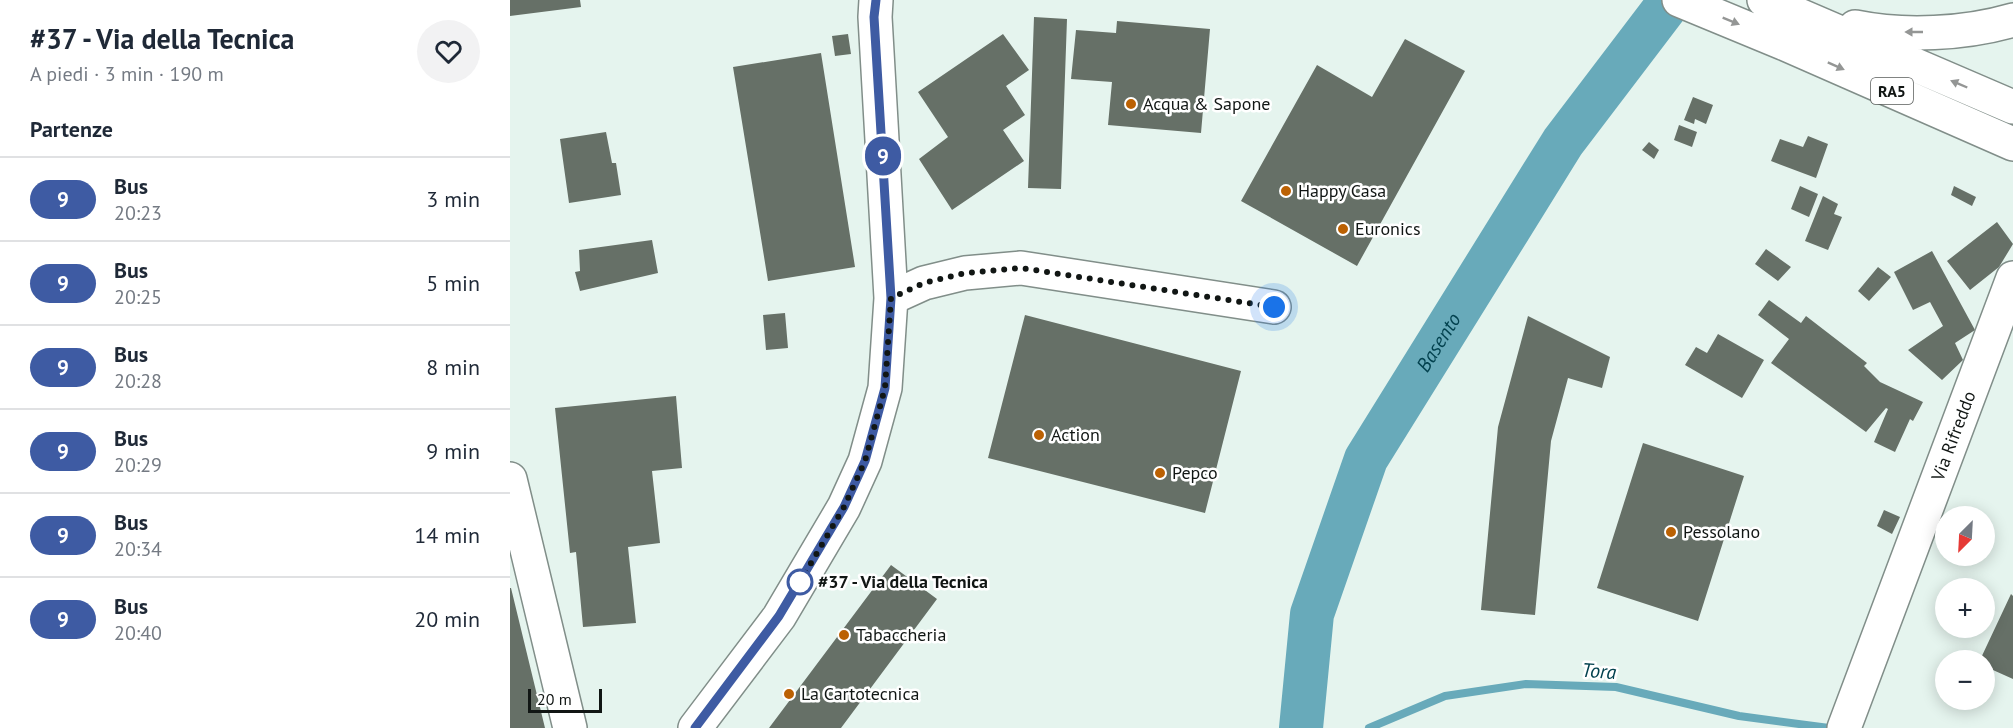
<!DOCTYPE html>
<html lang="it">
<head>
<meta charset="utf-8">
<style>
  :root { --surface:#fff; --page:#f2f2f3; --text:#1f2937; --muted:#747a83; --line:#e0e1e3 }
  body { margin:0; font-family:"PT Sans",sans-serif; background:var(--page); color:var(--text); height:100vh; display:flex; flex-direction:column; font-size:22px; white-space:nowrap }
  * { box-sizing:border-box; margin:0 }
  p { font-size:20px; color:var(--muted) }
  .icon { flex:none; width:33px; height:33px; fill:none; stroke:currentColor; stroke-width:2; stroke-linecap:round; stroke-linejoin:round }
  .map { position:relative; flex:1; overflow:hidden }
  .panel { display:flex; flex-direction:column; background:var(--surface); width:510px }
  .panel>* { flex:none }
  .badge { padding:0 12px; border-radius:20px; font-size:21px; line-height:39px }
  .needle { width:39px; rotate:204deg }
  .buttons { position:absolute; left:1425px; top:506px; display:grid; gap:12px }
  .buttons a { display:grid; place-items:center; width:60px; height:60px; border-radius:50%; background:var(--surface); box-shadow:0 3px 15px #0003; font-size:30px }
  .scale { position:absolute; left:18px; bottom:15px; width:74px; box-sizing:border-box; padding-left:6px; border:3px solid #111614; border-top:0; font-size:16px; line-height:21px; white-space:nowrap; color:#111614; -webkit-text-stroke:4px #fff; paint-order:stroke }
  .you { position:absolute; width:30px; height:30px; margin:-15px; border:4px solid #fff; border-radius:50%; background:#1a73e8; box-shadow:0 0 0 9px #1a73e833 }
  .map>.badge { position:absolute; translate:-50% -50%; box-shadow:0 0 0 3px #fff }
  h2 { padding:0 30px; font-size:22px; line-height:54px }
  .round { display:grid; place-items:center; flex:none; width:63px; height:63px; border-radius:32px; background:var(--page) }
  .head { display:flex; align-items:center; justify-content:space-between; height:102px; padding:0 30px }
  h1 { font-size:28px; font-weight:600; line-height:45px }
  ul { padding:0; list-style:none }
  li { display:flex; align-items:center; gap:18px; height:84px; padding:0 30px; border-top:2px solid var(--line) }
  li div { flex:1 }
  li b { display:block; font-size:22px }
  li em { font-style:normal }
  li .badge { min-width:66px; font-weight:700; text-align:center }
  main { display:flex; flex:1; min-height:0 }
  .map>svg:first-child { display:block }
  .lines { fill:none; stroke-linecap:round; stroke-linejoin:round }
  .stream { stroke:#68aaba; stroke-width:8 }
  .river { stroke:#68aaba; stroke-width:44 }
  .building { fill:#667067 }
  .minor-casing { stroke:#818e89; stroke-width:36 }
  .major-casing { stroke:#818e89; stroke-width:36 }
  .highway-casing { stroke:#818e89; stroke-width:36 }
  .minor { stroke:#fff; stroke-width:33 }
  .major { stroke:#fff; stroke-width:33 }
  .highway { stroke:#fff; stroke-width:33 }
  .oneway { fill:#949695 }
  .line-casing { stroke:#fff; stroke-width:14 }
  .line { stroke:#3e5ba3; stroke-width:9 }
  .walk { stroke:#111614; stroke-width:6; stroke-dasharray:0 10.8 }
  .poi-dot { fill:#bb6103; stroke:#fff; stroke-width:2 }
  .stop-dot { fill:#fff; stroke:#3e5ba3; stroke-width:3 }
  .labels { text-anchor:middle; stroke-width:5; stroke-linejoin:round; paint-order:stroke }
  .shield { fill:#fff; stroke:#585c5a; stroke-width:1.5 }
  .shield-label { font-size:16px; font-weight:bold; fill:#111614 }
  .poi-label { font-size:18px; fill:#111614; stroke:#fff; text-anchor:start }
  .street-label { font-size:18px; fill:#111614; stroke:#fff }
  .stop-label { font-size:18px; font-weight:bold; fill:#111614; stroke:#fff; text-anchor:start }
  .water-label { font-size:20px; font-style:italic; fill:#03424f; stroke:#fff }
</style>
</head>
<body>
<main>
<section class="panel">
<div class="head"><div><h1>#37 - Via della Tecnica</h1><p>A piedi · 3 min · 190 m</p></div><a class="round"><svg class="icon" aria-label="heart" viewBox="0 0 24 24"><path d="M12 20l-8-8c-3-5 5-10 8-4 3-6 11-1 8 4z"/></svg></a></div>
<h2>Partenze</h2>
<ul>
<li><span class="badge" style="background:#3e5ba3;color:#fff">9</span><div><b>Bus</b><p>20:23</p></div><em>3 min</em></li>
<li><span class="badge" style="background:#3e5ba3;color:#fff">9</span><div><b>Bus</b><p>20:25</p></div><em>5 min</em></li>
<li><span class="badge" style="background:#3e5ba3;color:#fff">9</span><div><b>Bus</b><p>20:28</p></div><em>8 min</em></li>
<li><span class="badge" style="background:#3e5ba3;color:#fff">9</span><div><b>Bus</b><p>20:29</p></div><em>9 min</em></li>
<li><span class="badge" style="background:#3e5ba3;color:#fff">9</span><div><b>Bus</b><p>20:34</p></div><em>14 min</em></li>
<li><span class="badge" style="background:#3e5ba3;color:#fff">9</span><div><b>Bus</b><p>20:40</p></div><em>20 min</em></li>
</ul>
</section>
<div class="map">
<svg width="1503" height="728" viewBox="0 0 1503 728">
  <rect width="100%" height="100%" fill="#e5f4ee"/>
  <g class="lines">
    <!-- stream -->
    <path class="stream" d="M859,728L935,696L1016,684L1106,687L1229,716L1319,728"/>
    <!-- river -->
    <path class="river" id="s1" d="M791,728L802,614L856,459L1053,142L1161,0"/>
  </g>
  <!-- building -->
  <path class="building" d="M0,0H70L71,7L0,16Z
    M524,17L557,19L551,189L518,188Z
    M607,21L700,29L691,133L598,125L602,82L561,79L566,30L606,33Z
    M338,34L341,54L325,56L322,36Z
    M493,34L519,70L496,86L515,115L493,130L514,161L442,210L409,159L438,137L408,92Z
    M895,39L955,71L847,266L731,201L807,65L862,97Z
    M311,53L345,267L258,281L223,67Z
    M1183,97L1203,105L1196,124L1185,119L1184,124L1174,120Z
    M1169,125L1187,132L1182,147L1164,140Z
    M96,132L102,163H106L111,195L59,203L50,139Z
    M1298,136L1318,144L1306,178L1261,161L1270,139L1293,147Z
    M1139,142L1149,150L1144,159L1132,150Z
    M1290,186L1308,194L1299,217L1281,209Z
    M1444,186L1466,197L1462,206L1441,195Z
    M1313,196L1328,204L1324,214L1332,217L1318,250L1295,241Z
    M1487,222L1503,244L1489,267L1460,290L1437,261Z
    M142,240L148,273L70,291L65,272L70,271L69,250Z
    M1256,249L1281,267L1268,281L1245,264Z
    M1422,251L1465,330L1445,343L1453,360L1432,380L1398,350L1433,326L1420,302L1403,310L1384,272Z
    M1368,267L1381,277L1359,301L1348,291Z
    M1259,300L1291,323L1296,316L1357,363L1354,366L1370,382L1413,402L1403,421L1400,419L1385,452L1364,442L1378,409L1376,408L1356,432L1261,363L1279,339L1248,315Z
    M275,313L278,348L256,350L253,315Z
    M515,315L731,371L695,513L478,458Z
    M1018,316L1100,357L1092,388L1058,378L1041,441L1025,615L971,610L988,427Z
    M1208,334L1254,360L1232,398L1175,365L1186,347L1197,353Z
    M166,396L172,468L142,471L150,543L118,547L126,623L73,627L66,552L60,553L45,408Z
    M1133,443L1234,476L1188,621L1087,588Z
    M1374,510L1390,517L1382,534L1367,526Z
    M381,565L427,599L331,728H259Z
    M0,588H1L35,728H0Z
    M1501,594L1503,596V679L1474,666V660H1470Z"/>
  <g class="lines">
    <!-- minor casing -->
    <g class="minor-casing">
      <path id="minor" d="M381,298L414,283L455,273L511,268L764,307
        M0,479L60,728
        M185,728L269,617L334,507L355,461L375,388L381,298L365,17L366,0"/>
    </g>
    <!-- major casing -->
    <g class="major-casing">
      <g id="major">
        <path id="s2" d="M1334,728L1503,278"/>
      </g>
    </g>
    <!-- highway casing -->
    <g class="highway-casing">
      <path id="highway" d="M1169,0L1273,43L1503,144
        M1254,0L1503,107
        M1345,27C1394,37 1455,34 1503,20"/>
    </g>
    <!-- minor -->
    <use href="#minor" class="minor"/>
    <!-- major -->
    <use href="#major" class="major"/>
    <!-- highway -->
    <use href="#highway" class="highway"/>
  </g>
  <!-- one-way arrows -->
  <defs><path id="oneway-solid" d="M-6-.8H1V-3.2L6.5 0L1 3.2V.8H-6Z" transform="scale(1.5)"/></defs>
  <g class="oneway">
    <use href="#oneway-solid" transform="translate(1221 21) rotate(22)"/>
    <use href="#oneway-solid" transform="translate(1404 32) rotate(180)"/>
    <use href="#oneway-solid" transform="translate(1326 66) rotate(24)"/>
    <use href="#oneway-solid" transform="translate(1449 84) rotate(-157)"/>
  </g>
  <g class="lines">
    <!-- line casing -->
    <g class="line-casing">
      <path id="line" d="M185,728L269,616L334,507L355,461L375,388L381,298L364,17L366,0"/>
    </g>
    <!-- line -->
    <use href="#line" class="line"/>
    <!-- walk -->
    <path class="walk" d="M290,582L334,507L355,461L375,388L381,298L414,283L455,273L511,268L764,307"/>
  </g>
  <!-- markers -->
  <g class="poi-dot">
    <circle cx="621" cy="104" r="6"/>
    <circle cx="776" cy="191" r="6"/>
    <circle cx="833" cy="229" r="6"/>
    <circle cx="529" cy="435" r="6"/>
    <circle cx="650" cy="473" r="6"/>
    <circle cx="1161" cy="532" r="6"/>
    <circle cx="334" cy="635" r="6"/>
    <circle cx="279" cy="694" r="6"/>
  </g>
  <circle class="stop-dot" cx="290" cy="582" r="12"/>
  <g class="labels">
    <!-- shield labels -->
    <rect class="shield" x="1361" y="78" width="42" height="26" rx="4.5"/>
    <g class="shield-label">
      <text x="1382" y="97">RA5</text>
    </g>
    <!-- poi labels -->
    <g class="poi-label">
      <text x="633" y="110">Acqua &amp; Sapone</text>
      <text x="788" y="197">Happy Casa</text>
      <text x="845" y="235">Euronics</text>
      <text x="541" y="441">Action</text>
      <text x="662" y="479">Pepco</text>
      <text x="1173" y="538">Pessolano</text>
      <text x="346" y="641">Tabaccheria</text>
      <text x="291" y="700">La Cartotecnica</text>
    </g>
    <!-- street labels -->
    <g class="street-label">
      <text dy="6" stroke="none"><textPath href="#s2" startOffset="312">Via Rifreddo</textPath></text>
    </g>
    <!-- stop labels -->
    <g class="stop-label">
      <text x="308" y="588">#37 - Via della Tecnica</text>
    </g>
    <!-- water labels -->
    <g class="water-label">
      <text dy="7" stroke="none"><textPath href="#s1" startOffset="416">Basento</textPath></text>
      <text transform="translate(1089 671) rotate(4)" y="7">Tora</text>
    </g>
  </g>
</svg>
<div class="buttons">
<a><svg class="needle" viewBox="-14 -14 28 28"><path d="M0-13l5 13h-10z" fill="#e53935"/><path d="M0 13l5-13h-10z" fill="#747a83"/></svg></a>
<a>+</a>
<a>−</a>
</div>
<div class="scale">20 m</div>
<div class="you" style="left:764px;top:307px"></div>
<b class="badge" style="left:373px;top:156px;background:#3e5ba3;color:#fff">9</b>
</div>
</main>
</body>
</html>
